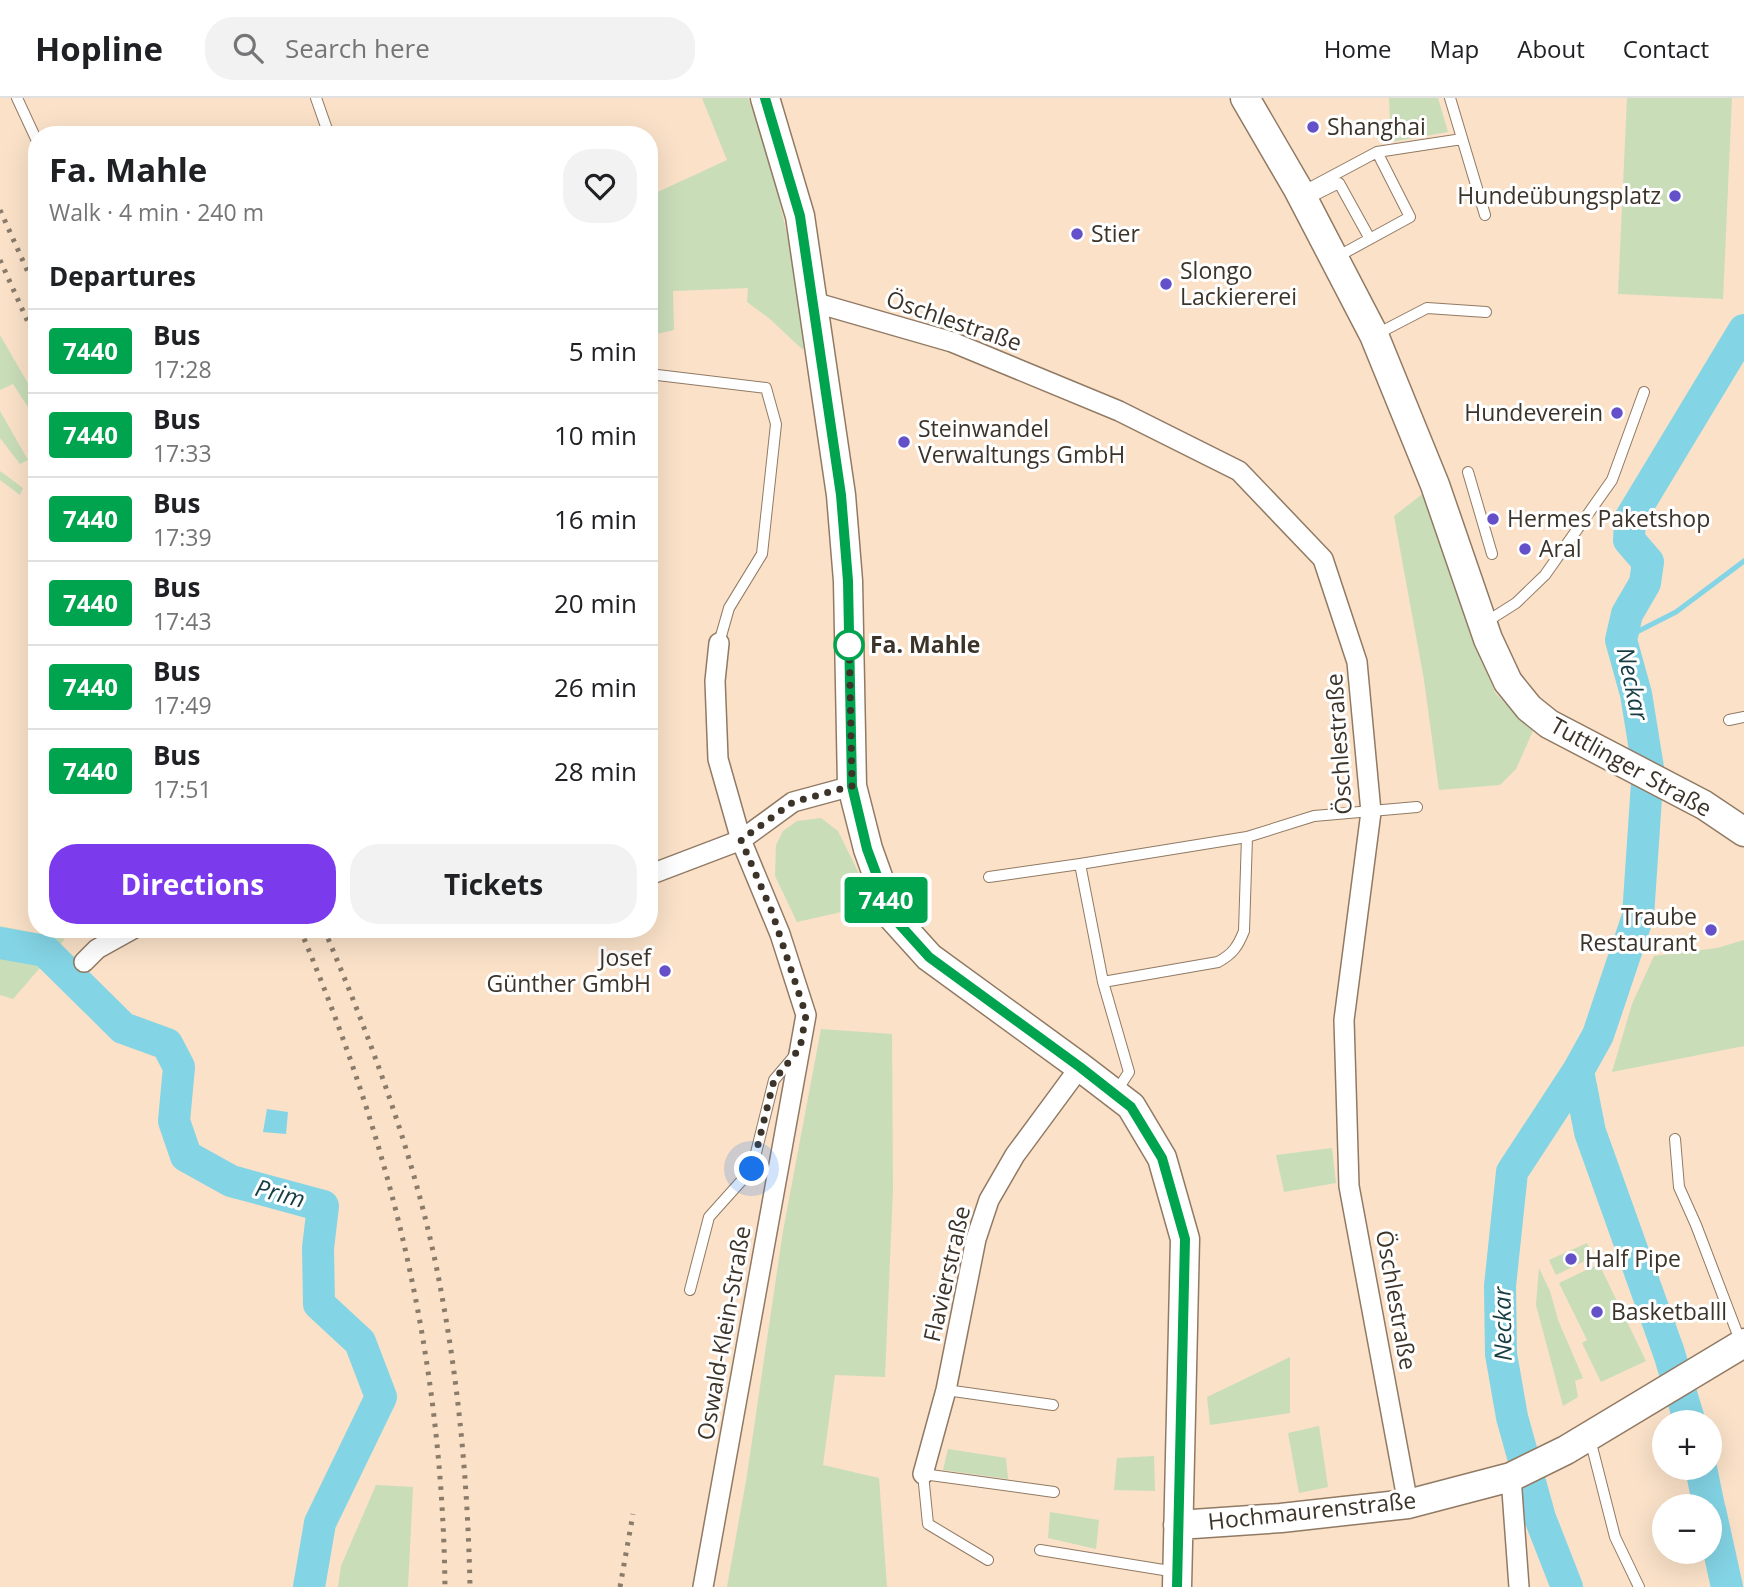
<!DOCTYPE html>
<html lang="en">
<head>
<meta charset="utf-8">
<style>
  :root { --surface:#fff; --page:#f2f2f2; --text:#202124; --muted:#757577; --line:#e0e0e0; --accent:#7c3aed }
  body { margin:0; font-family:"Open Sans",sans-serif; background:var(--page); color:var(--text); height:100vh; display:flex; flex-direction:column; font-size:26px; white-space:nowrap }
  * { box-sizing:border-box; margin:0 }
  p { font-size:23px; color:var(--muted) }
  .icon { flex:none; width:38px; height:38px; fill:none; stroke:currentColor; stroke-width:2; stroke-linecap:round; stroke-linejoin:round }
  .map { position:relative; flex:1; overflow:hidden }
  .details { position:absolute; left:28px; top:28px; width:630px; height:812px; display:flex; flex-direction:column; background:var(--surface); border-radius:28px; box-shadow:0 7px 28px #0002 }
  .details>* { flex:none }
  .badge { padding:0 14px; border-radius:5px; font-size:24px; line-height:46px }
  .buttons { position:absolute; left:1652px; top:1312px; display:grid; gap:14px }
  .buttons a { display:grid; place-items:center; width:70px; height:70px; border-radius:50%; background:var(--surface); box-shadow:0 7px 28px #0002; font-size:35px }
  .you { position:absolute; width:35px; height:35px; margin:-18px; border:5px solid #fff; border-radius:50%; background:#1a73e8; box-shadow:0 0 0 10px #1a73e833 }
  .map>.badge { position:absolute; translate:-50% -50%; box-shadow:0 0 0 4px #fff }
  h2 { padding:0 21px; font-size:26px; line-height:63px }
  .round { display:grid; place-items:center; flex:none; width:74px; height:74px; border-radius:28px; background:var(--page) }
  .head { display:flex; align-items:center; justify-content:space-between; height:119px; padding:0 21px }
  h1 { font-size:33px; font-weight:700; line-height:52px }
  .button { display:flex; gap:14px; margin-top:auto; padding:14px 21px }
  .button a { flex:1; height:80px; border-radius:28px; background:var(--accent); color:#fff; font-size:28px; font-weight:700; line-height:80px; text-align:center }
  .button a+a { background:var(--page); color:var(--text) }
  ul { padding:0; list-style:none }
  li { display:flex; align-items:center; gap:21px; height:84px; padding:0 21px; border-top:2px solid var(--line) }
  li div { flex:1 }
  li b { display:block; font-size:26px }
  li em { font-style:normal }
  li .badge { min-width:77px; font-weight:700; text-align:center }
  header { display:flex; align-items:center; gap:42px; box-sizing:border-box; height:98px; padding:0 35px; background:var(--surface); border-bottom:2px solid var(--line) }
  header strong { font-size:33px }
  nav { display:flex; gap:38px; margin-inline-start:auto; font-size:24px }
  .search { width:490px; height:63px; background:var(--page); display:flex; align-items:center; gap:18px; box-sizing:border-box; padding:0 24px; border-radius:28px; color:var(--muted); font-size:26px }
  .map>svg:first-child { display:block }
  .green { fill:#c9ddb9 }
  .water { fill:#83d4e5 }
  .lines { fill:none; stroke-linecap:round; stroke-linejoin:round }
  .stream { stroke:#83d4e5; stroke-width:5 }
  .river { stroke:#83d4e5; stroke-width:32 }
  .lane-casing { stroke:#917a64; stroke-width:12 }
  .street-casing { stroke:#917a64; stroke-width:22 }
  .secondary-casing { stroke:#917a64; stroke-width:31 }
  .lane { stroke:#fff; stroke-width:10 }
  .street { stroke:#fff; stroke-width:19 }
  .secondary { stroke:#fff; stroke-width:28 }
  .rail { stroke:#8a7b6a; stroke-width:5; stroke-dasharray:3.5 7; stroke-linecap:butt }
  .line-casing { stroke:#fff; stroke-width:16 }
  .line { stroke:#00a44f; stroke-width:10 }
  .walk { stroke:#3c3329; stroke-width:7; stroke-dasharray:0 12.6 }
  .poi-dot { fill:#6451ca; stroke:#fff; stroke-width:2.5 }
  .stop-dot { fill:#fff; stroke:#00a44f; stroke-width:3.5 }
  .labels { text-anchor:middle; stroke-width:6; stroke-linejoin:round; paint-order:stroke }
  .poi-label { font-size:23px; fill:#3c3329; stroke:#fff; text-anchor:start }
  .street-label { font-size:23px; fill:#3c3329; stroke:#fff }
  .stop-label { font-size:23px; font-weight:bold; fill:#3c3329; stroke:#fff; text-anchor:start }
  .water-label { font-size:24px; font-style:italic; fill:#163d44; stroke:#fff }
</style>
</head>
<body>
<header>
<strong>Hopline</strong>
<div class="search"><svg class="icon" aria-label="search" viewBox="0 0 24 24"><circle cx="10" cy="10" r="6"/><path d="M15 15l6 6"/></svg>Search here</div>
<nav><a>Home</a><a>Map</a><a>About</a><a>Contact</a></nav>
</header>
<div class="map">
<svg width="1744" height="1489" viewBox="0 0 1744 1489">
  <rect width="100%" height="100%" fill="#fae1c8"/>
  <!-- green -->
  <path class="green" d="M702,0H748L769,57L791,154L807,238L803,252L770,221L747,204L748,190L673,193L674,232L649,238V98L727,62Z
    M1389,0H1438L1448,34L1391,44Z
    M1627,0H1732L1723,201L1618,196Z
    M0,237L37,301V323L13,286L0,292Z
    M0,313L28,362L20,366L0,340Z
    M0,373L23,390L20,397L0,382Z
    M1425,394L1471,539L1496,596L1533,633L1516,671L1500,687L1439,692L1424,582L1394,418Z
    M821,720L838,733L872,802L863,809L797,824L775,778L776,747L783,733L797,723Z
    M0,828L65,841L13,901L0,897Z
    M1744,842V948L1612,974L1632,906L1654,858L1717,850Z
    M821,931L892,936L893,1091L885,1279L835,1277L823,1367L879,1380L887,1489H727L747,1377L783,1133Z
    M1332,1050L1336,1085L1284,1094L1276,1057Z
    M1587,1145L1593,1159L1556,1177L1549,1162Z
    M1599,1166L1646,1263L1601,1284L1582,1245L1587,1242L1559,1185Z
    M1539,1170L1550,1193L1558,1222L1583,1280L1575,1283L1578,1299L1563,1308L1536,1207Z
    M1290,1259V1315L1210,1327L1207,1299Z
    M1319,1328L1328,1389L1299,1395L1288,1335Z
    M948,1351L1006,1360L1008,1381L943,1372Z
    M1154,1358L1155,1393L1114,1392L1117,1360Z
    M376,1387L413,1389L408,1489H338L341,1468Z
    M1050,1414L1099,1422L1096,1451L1048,1440Z"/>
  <!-- water -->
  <path class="water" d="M267,1011L288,1014L286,1036L263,1034Z"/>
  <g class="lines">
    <!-- stream -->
    <path class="stream" d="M1621,542L1676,514L1744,463"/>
    <!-- river -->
    <path class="river" d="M0,845L45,853L123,930L167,946L179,969L174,1023L186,1058L231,1083L323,1108L318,1150L319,1206L360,1244L381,1299L320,1425L309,1489
      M1578,973L1590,1034L1669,1255L1690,1325
      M1701,1370L1709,1409
      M1710,1412L1727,1489
      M1567,1489L1540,1420L1512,1319L1501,1256L1500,1188L1512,1074L1578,973L1598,937L1638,818L1648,670L1636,596L1621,542L1627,516L1645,485L1648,464L1629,442L1630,421L1744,232"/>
    <!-- lane casing -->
    <g class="lane-casing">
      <path id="lane" d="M17,0L37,43
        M316,0L329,37
        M1450,0L1485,117
        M1302,94L1377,54L1462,41
        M1307,101L1339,85L1370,141
        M1335,160L1410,119L1377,54
        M1377,236L1427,210L1486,214
        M649,276L766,290L776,326L762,456L729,510L719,545
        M1468,374L1492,456
        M1486,524L1516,505L1545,477L1612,382L1644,294
        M1729,622L1744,619
        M989,779L1080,766
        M1103,884L1218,864C1233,856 1238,848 1244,833L1247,739
        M1116,994L1129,974L1103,884L1080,766L1247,739L1314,718L1417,709
        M1675,1041L1679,1089L1696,1127L1741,1245
        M690,1192L709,1119L752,1071L774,982L796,956
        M946,1292L1053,1307
        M1590,1341L1615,1439L1639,1489
        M1040,1452L1176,1474
        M988,1462L928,1426L923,1376L1054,1394"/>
    </g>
    <!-- street casing -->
    <g class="street-casing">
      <path id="street" d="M813,204L952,244L1119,313L1239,373L1323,461L1357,564L1371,714L1344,922L1349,1088L1408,1406
        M649,777L741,742L793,704L852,688
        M84,864L97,851L133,831
        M923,1376L946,1292L976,1141L989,1102L1015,1057L1080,969
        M1511,1379L1519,1489
        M703,1489L806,917L780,836L741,742L718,661L715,583L719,545"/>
    </g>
    <!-- secondary casing -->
    <g class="secondary-casing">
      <path id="secondary" d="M765,0L800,118L841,397L848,483L852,688L868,751L892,818L929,859L1080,969L1131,1008L1162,1060L1185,1141L1177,1489
        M1245,0L1298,91L1374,237L1435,387L1488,541L1508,584L1529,610L1549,626L1704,707L1744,734
        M1178,1427L1281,1420L1408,1406L1511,1379L1566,1352L1744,1245"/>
    </g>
    <!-- lane -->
    <use href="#lane" class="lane"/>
    <!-- street -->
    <use href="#street" class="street"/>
    <!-- secondary -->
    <use href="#secondary" class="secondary"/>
    <!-- rail -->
    <path class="rail" d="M0,112L37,194
      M0,162L37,244
      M300,831C391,1047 442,1254 445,1489
      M324,831C375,951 421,1076 443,1204C460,1298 468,1394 470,1489
      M620,1489L633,1416"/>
  </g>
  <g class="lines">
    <!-- line casing -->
    <g class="line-casing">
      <path id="line" d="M765,0L800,118L841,397L848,483L852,688L867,751L892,818L929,859L1080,969L1131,1009L1162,1060L1185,1141L1177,1489"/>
    </g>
    <!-- line -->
    <use href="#line" class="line"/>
    <!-- walk -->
    <path class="walk" d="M752,1071L774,982L800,950L806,917L772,814L741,742L793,704L852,688L849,534V547"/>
  </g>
  <!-- markers -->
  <g class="poi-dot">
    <circle cx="1313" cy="29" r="7"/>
    <circle cx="1675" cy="98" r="7"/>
    <circle cx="1077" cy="136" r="7"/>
    <circle cx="1166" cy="186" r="7"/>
    <circle cx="1617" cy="315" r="7"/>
    <circle cx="904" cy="344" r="7"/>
    <circle cx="1493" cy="421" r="7"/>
    <circle cx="1525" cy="451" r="7"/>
    <circle cx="1711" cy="832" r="7"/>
    <circle cx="665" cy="873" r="7"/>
    <circle cx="1571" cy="1161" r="7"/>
    <circle cx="1597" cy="1214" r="7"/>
  </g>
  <circle class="stop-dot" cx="849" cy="547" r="14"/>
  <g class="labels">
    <!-- poi labels -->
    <g class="poi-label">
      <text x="1327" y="37">Shanghai</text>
      <text x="1661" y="106" text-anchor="end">Hundeübungsplatz</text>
      <text x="1091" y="144">Stier</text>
      <text x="1180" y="181">Slongo<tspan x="1180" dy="26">Lackiererei</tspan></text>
      <text x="1603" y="323" text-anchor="end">Hundeverein</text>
      <text x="918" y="339">Steinwandel<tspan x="918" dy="26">Verwaltungs GmbH</tspan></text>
      <text x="1507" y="429">Hermes Paketshop</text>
      <text x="1539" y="459">Aral</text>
      <text x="1697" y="827" text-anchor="end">Traube<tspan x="1697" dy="26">Restaurant</tspan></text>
      <text x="651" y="868" text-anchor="end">Josef<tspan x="651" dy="26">Günther GmbH</tspan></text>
      <text x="1585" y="1169">Half Pipe</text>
      <text x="1611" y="1222">Basketballl</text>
    </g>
    <!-- street labels -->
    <g class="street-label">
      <text transform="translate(954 223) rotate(19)" y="8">Öschlestraße</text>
      <text transform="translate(1339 646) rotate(-94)" y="8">Öschlestraße</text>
      <text transform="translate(1631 669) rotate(29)" y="8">Tuttlinger Straße</text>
      <text transform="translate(947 1176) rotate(-77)" y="8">Flavierstraße</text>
      <text transform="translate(1396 1202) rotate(80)" y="8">Öschlestraße</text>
      <text transform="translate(724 1235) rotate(-80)" y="8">Oswald-Klein-Straße</text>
      <text transform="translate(1312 1413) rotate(-6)" y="8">Hochmaurenstraße</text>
    </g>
    <!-- stop labels -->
    <g class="stop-label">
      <text x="870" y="555">Fa. Mahle</text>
    </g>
    <!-- water labels -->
    <g class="water-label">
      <text transform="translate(1632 586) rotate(78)" y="8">Neckar</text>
      <text transform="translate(280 1096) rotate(15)" y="8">Prim</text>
      <text transform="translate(1503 1226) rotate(-91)" y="8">Neckar</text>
    </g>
  </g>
</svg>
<div class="buttons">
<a>+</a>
<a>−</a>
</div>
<div class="you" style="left:752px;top:1071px"></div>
<b class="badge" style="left:886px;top:802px;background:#00a44f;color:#fff">7440</b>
<section class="details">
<div class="head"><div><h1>Fa. Mahle</h1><p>Walk · 4 min · 240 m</p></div><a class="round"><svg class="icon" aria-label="heart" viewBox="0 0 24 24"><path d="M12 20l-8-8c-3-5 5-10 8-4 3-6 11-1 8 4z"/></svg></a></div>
<h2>Departures</h2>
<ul>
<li><span class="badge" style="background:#00a44f;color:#fff">7440</span><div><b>Bus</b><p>17:28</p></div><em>5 min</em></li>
<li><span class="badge" style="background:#00a44f;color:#fff">7440</span><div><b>Bus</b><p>17:33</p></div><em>10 min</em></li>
<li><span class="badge" style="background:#00a44f;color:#fff">7440</span><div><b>Bus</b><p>17:39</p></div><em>16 min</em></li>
<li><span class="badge" style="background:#00a44f;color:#fff">7440</span><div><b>Bus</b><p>17:43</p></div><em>20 min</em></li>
<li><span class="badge" style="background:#00a44f;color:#fff">7440</span><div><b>Bus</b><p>17:49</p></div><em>26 min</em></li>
<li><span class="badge" style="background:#00a44f;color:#fff">7440</span><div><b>Bus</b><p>17:51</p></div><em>28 min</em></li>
</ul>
<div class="button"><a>Directions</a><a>Tickets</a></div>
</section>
</div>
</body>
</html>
